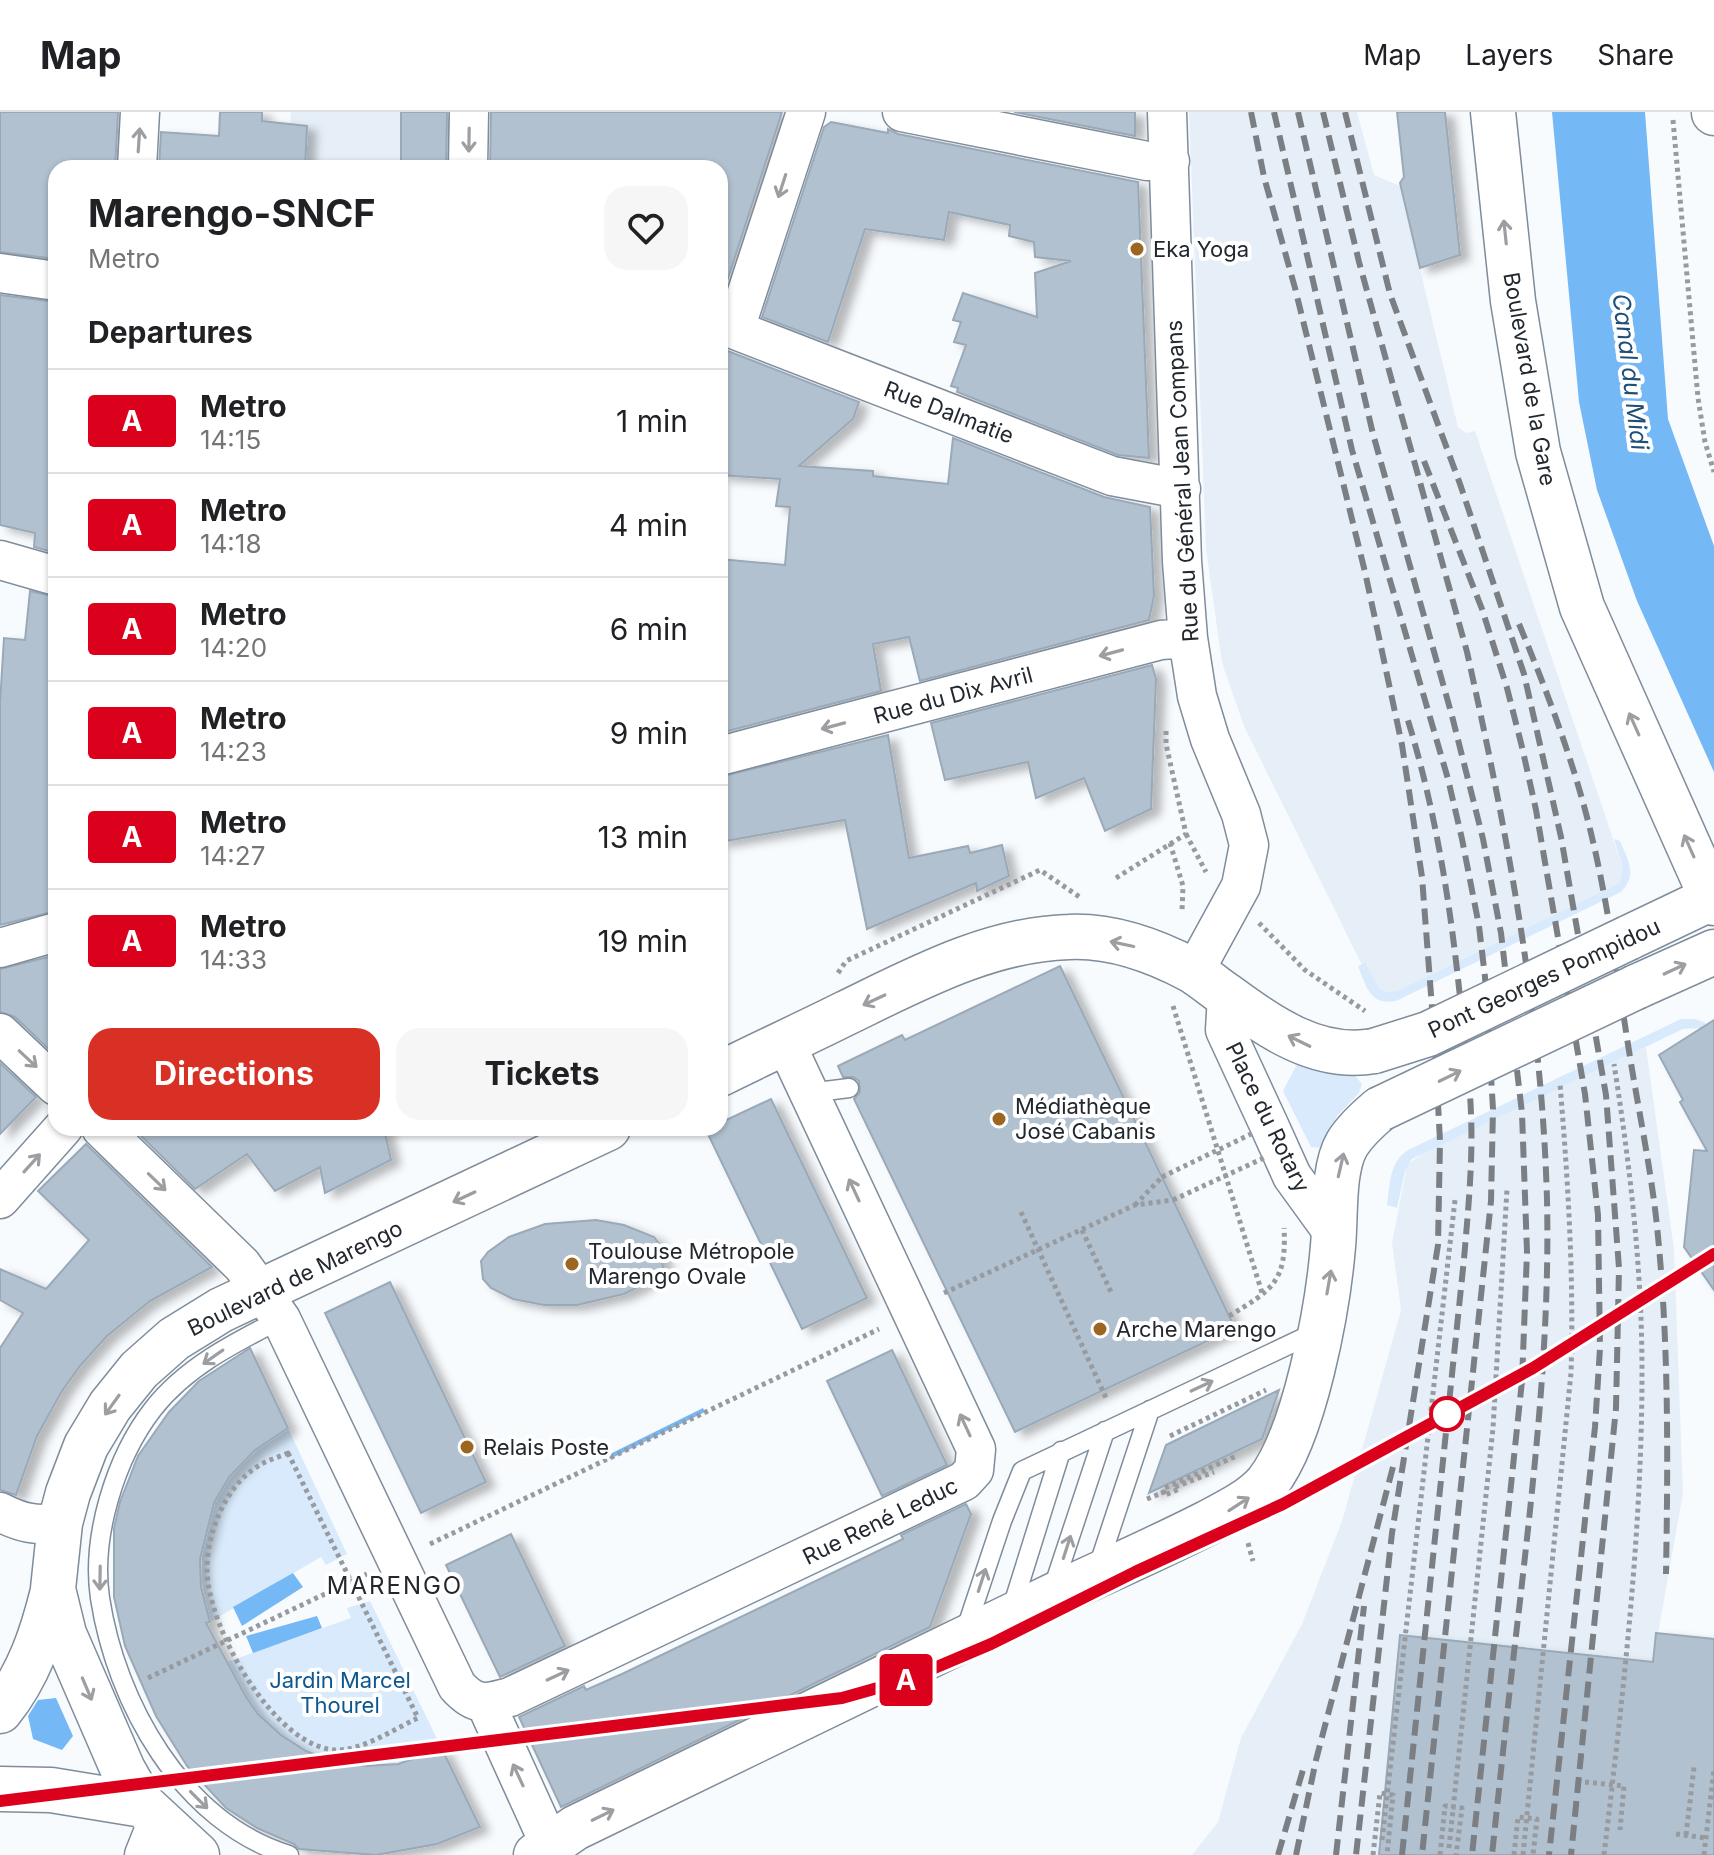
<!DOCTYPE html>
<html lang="en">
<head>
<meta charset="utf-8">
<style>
  :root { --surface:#fff; --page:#f6f6f6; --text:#202124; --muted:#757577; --line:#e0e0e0; --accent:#d93025 }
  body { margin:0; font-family:Inter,sans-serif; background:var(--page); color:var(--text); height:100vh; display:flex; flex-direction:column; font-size:30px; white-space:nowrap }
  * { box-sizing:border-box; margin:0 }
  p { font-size:26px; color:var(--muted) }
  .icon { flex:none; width:44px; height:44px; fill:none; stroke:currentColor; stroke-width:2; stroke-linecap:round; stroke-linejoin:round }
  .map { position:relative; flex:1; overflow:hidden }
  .side { position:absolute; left:48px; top:48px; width:680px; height:976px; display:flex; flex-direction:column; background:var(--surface); border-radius:24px; box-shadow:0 2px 6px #0004 }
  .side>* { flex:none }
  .badge { padding:0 16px; border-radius:6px; font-size:28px; line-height:52px }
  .map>.badge { position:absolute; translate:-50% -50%; box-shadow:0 0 0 4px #fff }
  h2 { padding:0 40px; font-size:30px; line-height:72px }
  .round { display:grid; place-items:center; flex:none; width:84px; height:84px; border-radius:24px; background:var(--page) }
  .overview { display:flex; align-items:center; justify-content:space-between; height:136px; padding:0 40px }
  h1 { font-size:38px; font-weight:700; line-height:60px }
  .action { display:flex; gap:16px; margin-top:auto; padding:16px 40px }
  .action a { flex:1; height:92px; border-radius:24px; background:var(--accent); color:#fff; font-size:32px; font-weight:700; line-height:92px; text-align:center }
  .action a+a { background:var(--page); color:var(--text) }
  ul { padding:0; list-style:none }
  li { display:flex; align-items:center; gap:24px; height:104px; padding:0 40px; border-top:2px solid var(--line) }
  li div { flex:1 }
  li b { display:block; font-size:30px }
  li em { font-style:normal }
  li .badge { min-width:88px; font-weight:700; text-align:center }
  header { display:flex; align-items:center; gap:48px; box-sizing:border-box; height:112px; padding:0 40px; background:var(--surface); border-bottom:2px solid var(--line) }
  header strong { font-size:38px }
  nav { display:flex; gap:44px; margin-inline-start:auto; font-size:28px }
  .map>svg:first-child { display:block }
  .built { fill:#e6eff8 }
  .green { fill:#d8eafb }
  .water { fill:#75b8f6 }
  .building { fill:#b2c1d0; stroke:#9aa9b8; stroke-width:2; filter:url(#shadow) }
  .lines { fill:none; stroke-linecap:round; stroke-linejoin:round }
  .lane-casing { stroke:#7e8c9b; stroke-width:21 }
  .street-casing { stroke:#7e8c9b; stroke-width:41 }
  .primary-casing { stroke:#7e8c9b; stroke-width:47 }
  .path { stroke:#979ba0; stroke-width:5; stroke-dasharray:4 4; stroke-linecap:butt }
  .lane { stroke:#fff; stroke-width:18 }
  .street { stroke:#fff; stroke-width:38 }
  .primary { stroke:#fff; stroke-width:44 }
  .rail { stroke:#7b7f84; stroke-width:6; stroke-dasharray:16 8; stroke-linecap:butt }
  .primary-bridge-casing { stroke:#7e8c9b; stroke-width:47; stroke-linecap:butt }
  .path-bridge { stroke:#979ba0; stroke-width:5; stroke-dasharray:4 4; stroke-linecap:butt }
  .primary-bridge { stroke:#fff; stroke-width:44 }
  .oneway { stroke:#9c9ea1 }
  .line-casing { stroke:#fff; stroke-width:18 }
  .line { stroke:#db001b; stroke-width:12 }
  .poi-dot { fill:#9c6520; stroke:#fff; stroke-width:3 }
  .stop-dot { fill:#fff; stroke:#db001b; stroke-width:4 }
  .labels { text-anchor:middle; stroke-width:8; stroke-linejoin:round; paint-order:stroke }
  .poi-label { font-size:22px; fill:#22282e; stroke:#fff; text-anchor:start }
  .street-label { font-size:22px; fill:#22282e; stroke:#fff }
  .park-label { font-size:22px; fill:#0d5890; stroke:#fff }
  .water-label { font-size:24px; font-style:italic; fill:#1f4e77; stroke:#fff }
  .neighbourhood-label { font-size:24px; letter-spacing:2px; fill:#22282e; stroke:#fff }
</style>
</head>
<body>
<header>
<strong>Map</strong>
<nav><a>Map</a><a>Layers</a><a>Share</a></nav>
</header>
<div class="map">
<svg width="1714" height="1743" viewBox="0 0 1714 1743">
  <defs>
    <filter id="shadow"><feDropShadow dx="9" dy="5" stdDeviation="4" flood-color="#0004"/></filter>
  </defs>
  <rect width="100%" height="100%" fill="#f8fbfe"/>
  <!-- built -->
  <path class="built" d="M291,0H452L451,56H288Z
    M1189,0H1357L1374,63L1400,74L1458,315L1466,321L1475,319L1623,756L1619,771L1611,775L1397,879L1387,880L1378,877L1367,852L1362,853L1244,614L1222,551L1206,437Z
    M1646,935L1674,1137L1683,1381L1653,1550L1628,1743H1192L1218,1710L1241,1626L1302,1512L1342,1409L1401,1198L1392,1131L1407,1053L1425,1040Z"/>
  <!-- green -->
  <path class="green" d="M1614,727L1620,729C1628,748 1638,763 1621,780L1396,889C1370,894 1366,874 1358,854L1366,851L1379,877L1387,880L1397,879L1619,771L1623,756Z
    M1681,907H1695L1706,911L1701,916L1683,917L1412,1047L1405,1059L1397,1096L1387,1093C1390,1073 1389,1050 1408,1038Z
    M1297,952L1323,959L1353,961L1362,972L1359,981L1337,1004L1322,1036L1311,1035L1283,979Z
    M288,1316L347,1442L326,1453L321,1445L210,1510C187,1427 212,1359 288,1316Z
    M370,1489L442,1637C376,1665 309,1658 259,1603C245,1588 237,1568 227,1550L351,1506L347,1496Z"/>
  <!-- water -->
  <path class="water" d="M1552,0H1645L1668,307L1714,434V660L1637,489L1597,378L1579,290Z
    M703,1296L705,1300L610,1347L608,1343Z
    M293,1461L303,1475L242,1514L233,1495Z
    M317,1504L322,1516L253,1541L246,1524Z
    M56,1586L73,1624L62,1638L33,1627L28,1604L38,1588Z"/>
  <!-- building -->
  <path class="building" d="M0,0H118L115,56H56V147L0,140Z
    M220,0H262V9L307,14L305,56H159L161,20L219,24Z
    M401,0H447L446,56H401Z
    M491,0H782L720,191V56H490Z
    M1014,0H1135V24Z
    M1397,0H1445L1460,143L1420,156L1400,71L1404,65Z
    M831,10L888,21V17L898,22L1138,70L1149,346L1118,343L957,280L958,276L951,274L966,233L954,230L961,210L953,208L963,181L1037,205L1035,161L1071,149L1035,145L1034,130L1009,124L1010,113L949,100L944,128L865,117L828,230L762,205L824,15Z
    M0,183L56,190V441L34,435L35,421L0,413Z
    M720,236L859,290L853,307L799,354L873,359V364L948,372L953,326L1104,385L1150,395L1154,484L1149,508L920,569L909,525L873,532L881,579L720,621V447L785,453L790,395L776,394L780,367L720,363Z
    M30,479L56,485V799L0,813V591L4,526L25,528Z
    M1152,553L1156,567L1151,697L1105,719L1084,666L1036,686L1028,650L945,668L931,611Z
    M888,623L909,746L968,734L970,741L1002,733L1009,764L977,779L976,771L867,817L845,708L720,730V665Z
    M56,843V944L15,905L0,900V857Z
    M1060,854L1235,1216L1015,1320L854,987L860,980L859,969L853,965H843L838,954L902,923L905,928Z
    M1714,908V1178L1684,1135L1694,1038L1707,1039L1680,990L1683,988L1659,943Z
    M0,951L36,985L0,1022Z
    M771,987L867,1186L802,1217L706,1018L720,1016V1011Z
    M133,1016H384L391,1048L325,1081L320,1055L275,1079L247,1042L195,1077Z
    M86,1032L212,1155L150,1189L107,1224L80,1254L62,1279L37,1324L16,1383L0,1378V1236L23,1201L0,1188V1157L46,1177L89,1128L38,1079Z
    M596,1108L624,1113L654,1125L661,1134L663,1156L640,1174L624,1182L577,1193H544L513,1187L491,1176L483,1167L481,1149L488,1140L509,1125L545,1112Z
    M390,1170L486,1370L421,1401L325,1201Z
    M250,1236L288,1316L255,1338L229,1365L214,1391L200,1447L201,1475L210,1510L206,1511L246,1585L258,1602L281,1623L306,1639L327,1647L366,1654L398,1652L442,1637L480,1715L437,1732L376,1743L299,1737L294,1732L257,1716L226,1696L187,1654L156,1604L125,1534L114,1485V1416L120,1390L138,1344L169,1300L199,1269Z
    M892,1238L947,1353L882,1384L827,1269Z
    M1279,1278L1262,1327L1149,1381L1166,1333Z
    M966,1392L971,1402L930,1515L561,1695L519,1605L584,1574L586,1578L622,1562L903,1427L901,1423Z
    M511,1422L565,1534L500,1565L446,1453Z
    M1656,1521L1714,1527V1743H1379L1400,1523L1653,1550Z"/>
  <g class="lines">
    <!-- lane casing -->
    <g class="lane-casing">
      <path id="lane" d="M809,981L849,976
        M281,1207C234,1231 186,1255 153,1297C115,1346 91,1425 100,1486C116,1591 182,1710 289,1743
        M1097,1458L1150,1298
        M1052,1479L1105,1319
        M1011,1499L1061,1339
        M965,1520L1002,1409L1022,1359L1318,1219"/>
    </g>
    <!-- street casing -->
    <g class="street-casing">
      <path id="street" d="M902,0L1147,49H1170
        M1167,0L1182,449L1188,526L1197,584L1210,627L1241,702L1249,733L1241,774L1194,860
        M137,56L140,0
        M468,56L469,0
        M0,161L56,169
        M720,212L1112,364L1181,377
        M735,217L806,0
        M0,448L56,464
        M720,644L1161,528L1188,526
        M0,836L56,820
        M1227,884L1225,918L1269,1013L1292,1064L1334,1122
        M0,921L56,974
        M101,1016L242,1153L281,1207L457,1574C475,1594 485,1592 510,1585L964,1369L974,1358L976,1337L785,930
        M0,1087L63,1016
        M0,1400C21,1411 36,1414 60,1411
        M486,1592L550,1733
        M144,1743L158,1708"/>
    </g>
    <!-- primary casing -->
    <g class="primary-casing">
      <path id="primary" d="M1493,0L1513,189L1538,340L1582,495L1714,791
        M1714,0V1
        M1628,826L1714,785
        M1636,875L1714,840
        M720,962C762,941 804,922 846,901C916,867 990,827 1069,825C1111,823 1155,839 1191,858C1203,865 1214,875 1226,883C1270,915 1317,949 1374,939
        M0,1599C29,1563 42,1523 53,1479
        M0,1677L51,1678L143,1693
        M197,1743L143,1693L123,1658L64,1522L53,1477L60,1411L68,1381L86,1334L110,1294L139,1258L174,1227L221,1198L608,1016
        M536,1743L575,1716C738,1636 901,1556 1065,1478C1112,1456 1160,1435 1207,1411C1228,1400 1251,1389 1267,1371C1305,1323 1328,1195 1333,1134C1336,1105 1332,1058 1347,1032C1355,1019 1368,1007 1380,997"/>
    </g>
    <!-- path -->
    <path class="path" d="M1673,8L1698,286L1705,330L1714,360
      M1186,722L1206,760
      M1170,731L1183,774L1182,799
      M1116,766L1186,722L1166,632V615
      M1259,811L1305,858L1365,899
      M838,861L846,849L1040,758L1081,786
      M1173,894L1263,1184
      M1135,1093L1162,1065
      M1021,1100L1106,1286
      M1082,1118L1112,1182
      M944,1181L1135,1093L1173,1088
      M1229,1204C1272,1178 1287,1170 1284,1116
      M1170,1324L1266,1278
      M288,1341L418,1606C394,1617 365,1637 339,1638C275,1639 207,1514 207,1458C207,1420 226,1372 260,1353C268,1348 279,1345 288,1341Z
      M1175,1375L1214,1360
      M1161,1381L1164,1380L1165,1383L1179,1377
      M1147,1387L1164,1380L1163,1377L1236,1344
      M1248,1431L1253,1449
      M430,1432L879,1217
      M148,1566L367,1462
      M1585,1670L1624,1674L1620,1718
      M1676,1722L1706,1726
      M1686,1723L1694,1655
      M1382,1728L1455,1088
      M1449,1736L1493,1316L1507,1077
      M1373,1743L1380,1681L1393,1683L1387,1743
      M1440,1743L1445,1694L1462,1696L1456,1743
      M1514,1743L1518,1705L1537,1707L1533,1743
      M1523,1743L1571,1261C1574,1164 1568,1069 1560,972
      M1604,1743C1623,1583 1642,1421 1642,1260C1642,1156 1630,1054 1614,952
      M1704,1743L1714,1657"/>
    <!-- lane -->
    <use href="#lane" class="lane"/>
    <!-- street -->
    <use href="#street" class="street"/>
    <!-- primary -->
    <use href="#primary" class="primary"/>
    <!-- rail -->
    <path class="rail" d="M1251,0L1264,65L1295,176L1365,460L1402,633L1422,765L1435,935L1440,1029L1438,1133L1392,1421L1356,1743
      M1274,0L1352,338L1448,667L1462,727L1479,814L1485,865L1493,997L1491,1089L1422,1743
      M1298,0L1373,322L1452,604L1483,727L1501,821L1522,1001L1527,1140L1522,1269L1472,1743
      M1323,0L1359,150L1467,540C1507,720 1542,903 1547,1088C1550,1222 1535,1356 1520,1489C1510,1573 1501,1658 1492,1743
      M1345,0L1390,182L1460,372L1524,562L1561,725L1606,983L1619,1156L1616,1296L1571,1743
      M1424,349L1482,497L1507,576L1522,635L1536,698L1585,982L1598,1103L1600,1236L1595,1315L1549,1743
      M1519,512C1544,572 1567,632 1584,694C1605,770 1615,849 1627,926C1636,986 1649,1045 1656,1105C1669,1223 1668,1343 1666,1462
      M1278,1743L1305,1651
      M1296,1743L1316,1648L1393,1355
      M1336,1743L1364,1494
      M1402,1743L1464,1147C1468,1099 1473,1051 1471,1002C1470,970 1465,937 1462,905C1452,802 1437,701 1406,602"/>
    <!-- primary-bridge casing -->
    <g class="primary-bridge-casing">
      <path id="primary-bridge" d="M1374,939L1428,922L1628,826
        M1380,997L1636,875"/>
    </g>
    <!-- path-bridge -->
    <path class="path-bridge" d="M1162,1065L1253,1021
      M1173,1088L1266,1045"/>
    <!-- primary-bridge -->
    <use href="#primary-bridge" class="primary-bridge"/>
  </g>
  <!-- one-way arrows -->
  <defs><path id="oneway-shaft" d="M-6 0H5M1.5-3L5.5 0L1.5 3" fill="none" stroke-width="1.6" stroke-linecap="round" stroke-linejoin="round" transform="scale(2)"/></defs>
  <g class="oneway">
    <use href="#oneway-shaft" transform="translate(139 28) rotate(-86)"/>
    <use href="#oneway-shaft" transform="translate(469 28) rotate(91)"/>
    <use href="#oneway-shaft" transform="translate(782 74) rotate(108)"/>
    <use href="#oneway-shaft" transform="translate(1505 120) rotate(-96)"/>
    <use href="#oneway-shaft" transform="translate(1111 541) rotate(165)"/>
    <use href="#oneway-shaft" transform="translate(1634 612) rotate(-114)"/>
    <use href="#oneway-shaft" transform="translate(833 614) rotate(165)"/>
    <use href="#oneway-shaft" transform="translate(1689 734) rotate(-114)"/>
    <use href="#oneway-shaft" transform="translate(1122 832) rotate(-168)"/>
    <use href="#oneway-shaft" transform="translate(1675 857) rotate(-25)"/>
    <use href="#oneway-shaft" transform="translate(874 888) rotate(155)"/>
    <use href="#oneway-shaft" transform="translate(1299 929) rotate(-154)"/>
    <use href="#oneway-shaft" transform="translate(28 947) rotate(43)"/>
    <use href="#oneway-shaft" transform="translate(1450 964) rotate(-26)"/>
    <use href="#oneway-shaft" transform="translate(32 1051) rotate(-48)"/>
    <use href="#oneway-shaft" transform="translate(1341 1053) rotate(-77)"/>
    <use href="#oneway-shaft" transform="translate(157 1070) rotate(44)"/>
    <use href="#oneway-shaft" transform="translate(854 1078) rotate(-115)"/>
    <use href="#oneway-shaft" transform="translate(464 1085) rotate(155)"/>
    <use href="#oneway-shaft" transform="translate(1329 1170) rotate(-80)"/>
    <use href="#oneway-shaft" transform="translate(213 1245) rotate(145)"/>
    <use href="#oneway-shaft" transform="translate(1202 1274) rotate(-25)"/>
    <use href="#oneway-shaft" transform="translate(112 1293) rotate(126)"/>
    <use href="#oneway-shaft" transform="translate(965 1313) rotate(-115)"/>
    <use href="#oneway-shaft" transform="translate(1239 1392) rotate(-33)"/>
    <use href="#oneway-shaft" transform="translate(1067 1435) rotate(-72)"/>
    <use href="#oneway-shaft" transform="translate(100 1466) rotate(91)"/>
    <use href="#oneway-shaft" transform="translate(982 1468) rotate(-72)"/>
    <use href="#oneway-shaft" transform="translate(558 1563) rotate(-25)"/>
    <use href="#oneway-shaft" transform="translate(87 1577) rotate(67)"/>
    <use href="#oneway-shaft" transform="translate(518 1663) rotate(-115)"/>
    <use href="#oneway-shaft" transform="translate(199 1688) rotate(45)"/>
    <use href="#oneway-shaft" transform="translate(603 1703) rotate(-26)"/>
  </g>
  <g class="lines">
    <!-- line casing -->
    <g class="line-casing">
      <path id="line" d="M0,1689L842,1586L906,1568L991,1532L1135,1460L1283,1392L1533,1256L1714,1142"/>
    </g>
    <!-- line -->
    <use href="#line" class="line"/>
  </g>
  <!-- markers -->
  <g class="poi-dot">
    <circle cx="1137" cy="137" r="8"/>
    <circle cx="999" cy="1007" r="8"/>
    <circle cx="572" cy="1152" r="8"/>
    <circle cx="1100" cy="1217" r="8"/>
    <circle cx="467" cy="1335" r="8"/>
  </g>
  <circle class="stop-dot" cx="1447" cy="1302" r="16"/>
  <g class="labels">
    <!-- poi labels -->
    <g class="poi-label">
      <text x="1153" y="145">Eka Yoga</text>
      <text x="1015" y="1002">Médiathèque<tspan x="1015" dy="25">José Cabanis</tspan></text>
      <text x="588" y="1147">Toulouse Métropole<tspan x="588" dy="25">Marengo Ovale</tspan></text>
      <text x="1116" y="1225">Arche Marengo</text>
      <text x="483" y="1343">Relais Poste</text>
    </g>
    <!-- street labels -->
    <g class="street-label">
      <text transform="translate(1530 267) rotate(80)" y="8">Boulevard de la Gare</text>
      <text transform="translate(949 300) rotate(21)" y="8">Rue Dalmatie</text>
      <text transform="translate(1182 369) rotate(-93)" y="8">Rue du Général Jean Compans</text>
      <text transform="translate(953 583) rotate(-15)" y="8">Rue du Dix Avril</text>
      <text transform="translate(1544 866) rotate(-25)" y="8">Pont Georges Pompidou</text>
      <text transform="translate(1268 1005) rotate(64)" y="8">Place du Rotary</text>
      <text transform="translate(295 1166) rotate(-26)" y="8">Boulevard de Marengo</text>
      <text transform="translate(880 1409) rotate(-26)" y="8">Rue René Leduc</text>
    </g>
    <!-- park labels -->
    <g class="park-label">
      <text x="340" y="1576">Jardin Marcel<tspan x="340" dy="25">Thourel</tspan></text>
    </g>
    <!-- water labels -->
    <g class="water-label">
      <text transform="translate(1630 260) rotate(83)" y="8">Canal du Midi</text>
    </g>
    <!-- neighbourhood labels -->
    <g class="neighbourhood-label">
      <text x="395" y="1482">MARENGO</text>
    </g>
  </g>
</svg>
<b class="badge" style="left:906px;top:1568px;background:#db001b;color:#fff">A</b>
<section class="side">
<div class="overview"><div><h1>Marengo-SNCF</h1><p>Metro</p></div><a class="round"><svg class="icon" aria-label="heart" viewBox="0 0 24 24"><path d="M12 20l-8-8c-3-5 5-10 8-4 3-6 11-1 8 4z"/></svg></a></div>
<h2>Departures</h2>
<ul>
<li><span class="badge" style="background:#db001b;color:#fff">A</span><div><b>Metro</b><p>14:15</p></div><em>1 min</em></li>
<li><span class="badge" style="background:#db001b;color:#fff">A</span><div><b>Metro</b><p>14:18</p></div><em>4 min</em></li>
<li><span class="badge" style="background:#db001b;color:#fff">A</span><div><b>Metro</b><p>14:20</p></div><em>6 min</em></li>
<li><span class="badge" style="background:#db001b;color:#fff">A</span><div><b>Metro</b><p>14:23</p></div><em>9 min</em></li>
<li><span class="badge" style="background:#db001b;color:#fff">A</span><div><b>Metro</b><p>14:27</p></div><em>13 min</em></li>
<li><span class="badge" style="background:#db001b;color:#fff">A</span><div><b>Metro</b><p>14:33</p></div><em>19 min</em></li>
</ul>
<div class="action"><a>Directions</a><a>Tickets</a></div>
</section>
</div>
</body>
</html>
